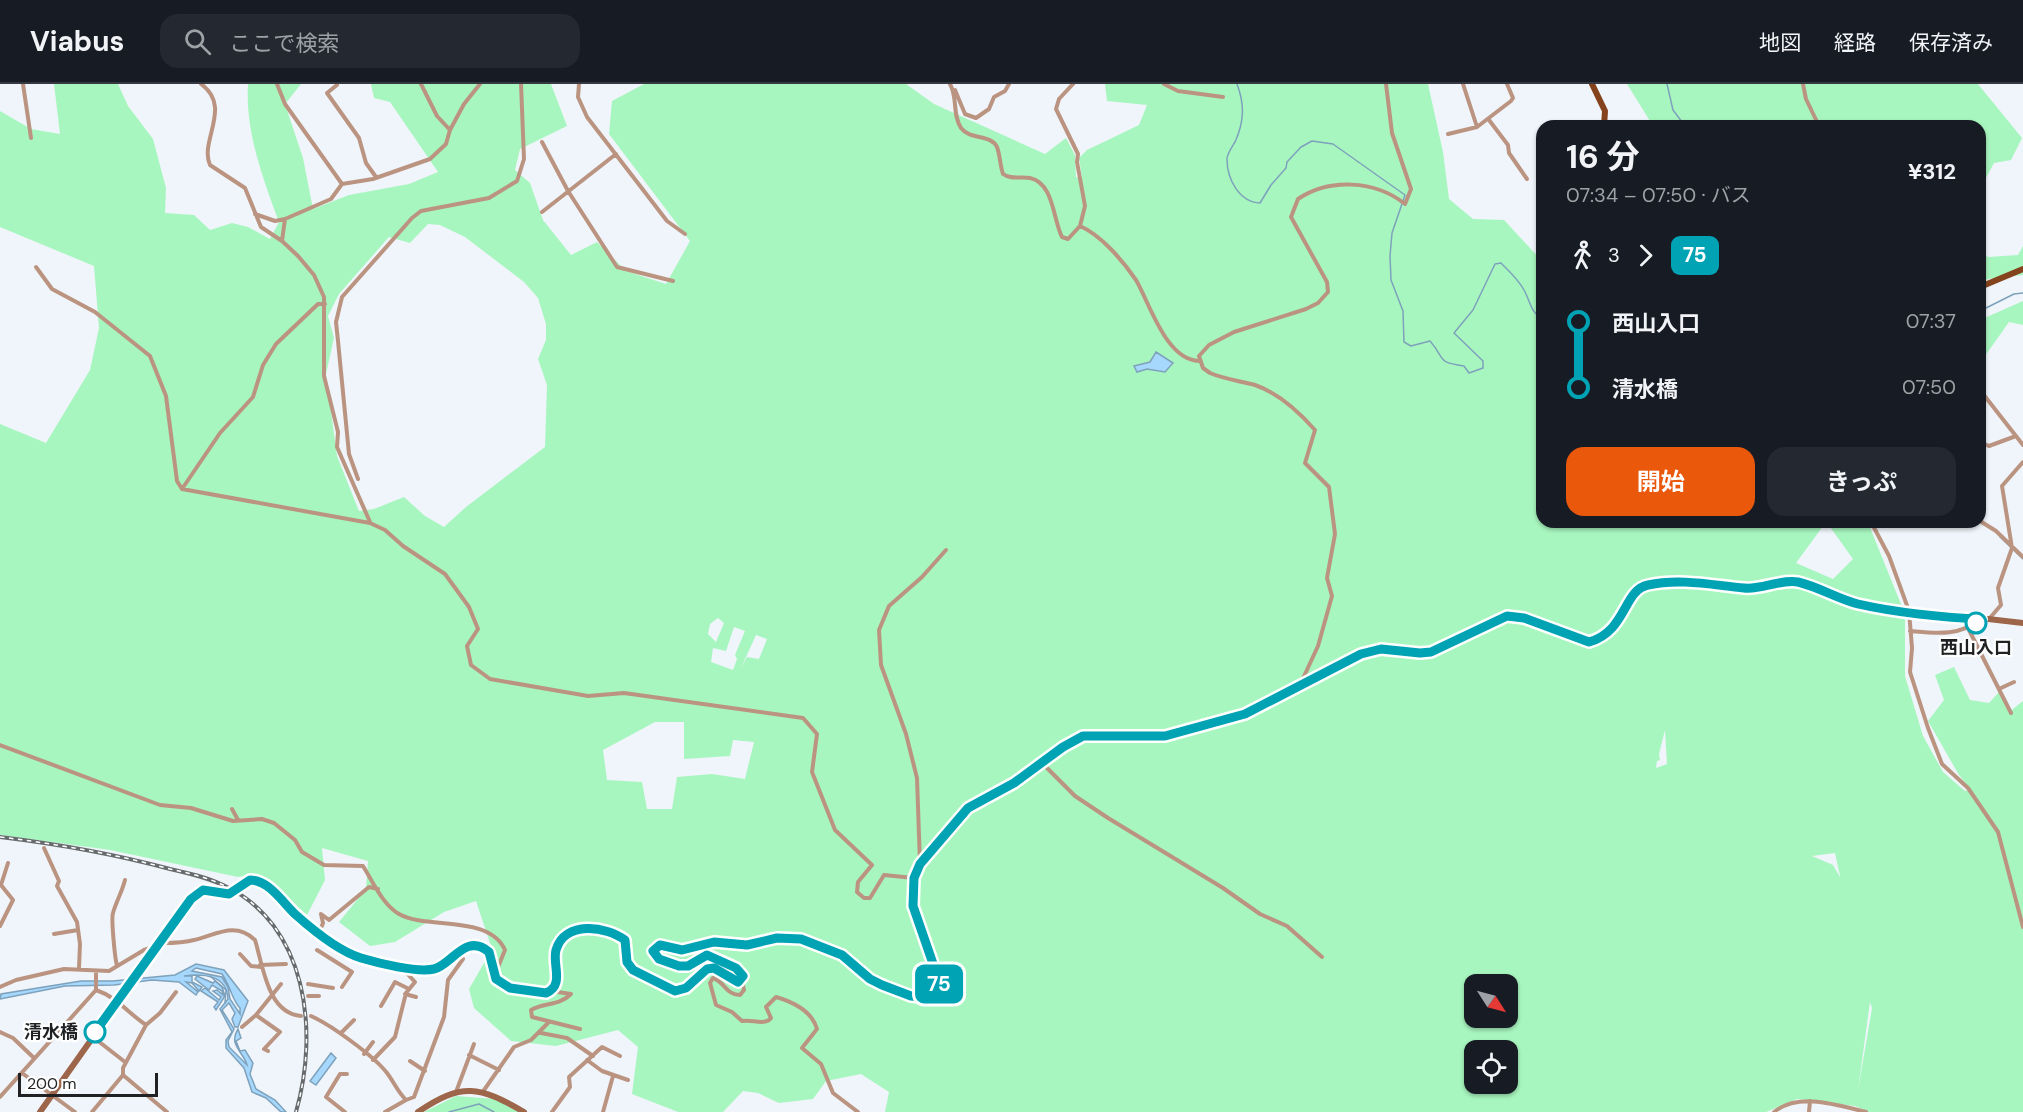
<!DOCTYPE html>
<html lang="ja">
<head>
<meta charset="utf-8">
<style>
  :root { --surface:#171b24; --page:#242831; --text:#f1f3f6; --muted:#9ea1a6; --line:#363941; --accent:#ea580c }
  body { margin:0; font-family:"DM Sans","Noto Sans JP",sans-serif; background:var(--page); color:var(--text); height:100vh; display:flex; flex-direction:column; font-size:22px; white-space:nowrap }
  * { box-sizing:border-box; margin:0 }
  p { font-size:20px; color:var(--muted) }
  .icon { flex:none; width:33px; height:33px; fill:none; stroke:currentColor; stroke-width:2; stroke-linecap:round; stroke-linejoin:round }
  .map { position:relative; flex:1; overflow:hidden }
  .details { position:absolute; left:1536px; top:36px; width:450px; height:408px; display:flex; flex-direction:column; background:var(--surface); border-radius:18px; box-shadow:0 2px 4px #0004 }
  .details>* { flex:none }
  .badge { padding:0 12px; border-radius:9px; font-size:21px; line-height:39px }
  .needle { width:39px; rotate:126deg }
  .buttons { position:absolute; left:1464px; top:890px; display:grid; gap:12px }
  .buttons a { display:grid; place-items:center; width:54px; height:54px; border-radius:12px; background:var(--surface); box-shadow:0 2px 4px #0004; font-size:30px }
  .scale { position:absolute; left:18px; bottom:15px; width:140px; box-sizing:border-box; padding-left:6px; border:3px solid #1f2123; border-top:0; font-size:16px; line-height:21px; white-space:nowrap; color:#1f2123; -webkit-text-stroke:4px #fff; paint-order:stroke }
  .map>.badge { position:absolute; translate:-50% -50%; box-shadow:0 0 0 3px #fff }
  .legs { display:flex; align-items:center; gap:9px; height:66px; padding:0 30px; font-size:20px }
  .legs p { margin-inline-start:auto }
  .overview { display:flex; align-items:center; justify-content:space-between; height:102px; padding:0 30px }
  h1 { font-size:33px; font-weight:700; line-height:45px }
  .primary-button { display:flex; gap:12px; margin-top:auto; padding:12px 30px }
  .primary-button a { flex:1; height:69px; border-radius:18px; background:var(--accent); color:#fff; font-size:24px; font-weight:700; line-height:69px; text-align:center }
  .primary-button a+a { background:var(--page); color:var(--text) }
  ul { padding:0 30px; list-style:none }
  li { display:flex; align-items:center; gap:21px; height:66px; font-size:22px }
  li i { display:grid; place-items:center; width:9px; height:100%; margin:0 8px; background:currentColor }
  li i::after { content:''; width:15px; height:15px; margin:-8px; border:4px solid; border-radius:50%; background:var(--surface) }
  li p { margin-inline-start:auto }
  li:first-child i { background:linear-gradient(#0000 50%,currentColor 0) }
  li:last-child i { background:linear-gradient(currentColor 50%,#0000 0) }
  header { display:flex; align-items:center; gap:36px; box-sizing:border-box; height:84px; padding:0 30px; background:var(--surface); border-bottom:2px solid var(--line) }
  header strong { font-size:28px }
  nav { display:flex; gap:33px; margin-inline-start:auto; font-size:21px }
  .search { width:420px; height:54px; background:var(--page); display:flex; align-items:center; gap:15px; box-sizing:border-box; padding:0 21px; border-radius:18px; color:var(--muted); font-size:22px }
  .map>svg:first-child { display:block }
  .green { fill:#a8f6bf; fill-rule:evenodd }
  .water { fill:#a6d8fd; stroke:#7ea1bc; stroke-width:1.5; fill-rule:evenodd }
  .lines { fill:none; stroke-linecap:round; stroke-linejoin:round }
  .stream { stroke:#7ea1bc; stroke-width:1.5 }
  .street { stroke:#bb9481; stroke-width:4 }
  .secondary { stroke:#9d6549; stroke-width:6 }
  .primary { stroke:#85431d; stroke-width:6 }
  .rail-casing { stroke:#686b6e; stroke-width:4 }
  .rail { stroke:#fff; stroke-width:1.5; stroke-dasharray:4.5; stroke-linecap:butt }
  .line-1-casing { stroke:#fff; stroke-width:14 }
  .line-1 { stroke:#00a3b4; stroke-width:9 }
  .stop-1-dot { fill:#fff; stroke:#00a3b4; stroke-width:3 }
  .labels { text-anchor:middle; stroke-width:4.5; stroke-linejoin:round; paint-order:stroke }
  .stop-label { font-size:18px; font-weight:bold; fill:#1f2123; stroke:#fff }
</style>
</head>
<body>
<header>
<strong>Viabus</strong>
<div class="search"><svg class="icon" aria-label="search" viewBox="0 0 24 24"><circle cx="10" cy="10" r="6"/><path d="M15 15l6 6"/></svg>ここで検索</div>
<nav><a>地図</a><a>経路</a><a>保存済み</a></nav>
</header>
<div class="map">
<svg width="2023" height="1028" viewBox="0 0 2023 1028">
  <rect width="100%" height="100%" fill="#eff5fa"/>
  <!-- green -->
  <path class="green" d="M54,0H118L128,22L153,55L166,104L165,129L194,131L210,146L232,139L248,143L270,155L279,138C263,95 245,47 248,0H301L285,20L303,74L313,125L349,111L409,100L438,88L390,18L374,14L371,0H551L567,42L520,65L515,86L530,99L543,136L571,171L597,158L626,187L666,200L690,157L609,50L612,17L644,0H906L934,20L1045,70L1066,54L1075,71L1076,93L1082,94L1079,74L1087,66L1139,41L1147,21L1107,17L1105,0H1428L1443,68L1449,115L1473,135L1504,136L1542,177V438H1826L1796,479L1833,495L1853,475L1828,440L1833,438H1876L1869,441L1905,530V592L1923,652L1943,688L1965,707L1971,706L1959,691L1928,637L1944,616L1935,591L1954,583L1970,616L1989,619L2000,607L2009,628L2023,617V1028H1869L1855,1022L1797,1015L1766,1028H885L889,1008L861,990L826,997L813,1015L779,1019L758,1009L743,1007L723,1028H678L632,1010L638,963L618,946L556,962L511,957L474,924L469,905L492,865L476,817L444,828L395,858L370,862L339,838L366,805L368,777L322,764L325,796L307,831L287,813L255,790L238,793L110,766L0,751V340L46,359L90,286L99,244L94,182L0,143V27L31,45L60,50ZM428,140L440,141L465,153L524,198L538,214L546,240V256L538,275L547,301L545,363L466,423L444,443L425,432L404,413L374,425L359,427L337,372L326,290L334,254L328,232L339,210L389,153L410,159ZM718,534L724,539L716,558L708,550L710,540ZM734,543L745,547L735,571L737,575L733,586L711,578L713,564L726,567ZM756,551L767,555L759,575L747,573L741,584ZM655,638H684V675L730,672L733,656L754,658L745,695L712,690L677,693L672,725H647L642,698L607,696L603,666ZM1665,646L1667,680L1656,684L1657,677L1660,676L1659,670ZM1835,769L1840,792V793L1833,781L1812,772ZM1474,900H1508V933H1474ZM1870,918L1872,924L1858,1006ZM1474,966H1508V999H1474Z
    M1627,0H1978L2022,54L2011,76L1994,79L1980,105V42H1653Z
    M2023,162V191L1988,195L1980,199V167L1988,173L2018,171Z
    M2023,217V241L2009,238L1980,279V236Z
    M456,1012L496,1015L518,1028H424Z"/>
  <!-- water -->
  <path class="water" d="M1156,268L1173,279L1165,288L1147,285L1137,288L1134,282L1150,278Z
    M196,880L224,886L248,917L238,943H235L232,935L235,929L229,919L222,926L234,945L228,957L229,963L247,981C243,967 228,961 238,945L241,954L236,957L240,967L245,966L253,979L250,990L256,1005L275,1016L286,1028H281L266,1014L252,1008L244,984L226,964V956L232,948L220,925L228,915C227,891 203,889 184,892H192V898L202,903L199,907L192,899L186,898L198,908L196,911L179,898L152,896L114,901L65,902L0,915L1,910L81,897H113L175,891ZM196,884L222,890C230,901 232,916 240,924V930L230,915L228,903L222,893L192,887Z
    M197,892L213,899L215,897L222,903L225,912L216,926L214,923L218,918L201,907L205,904L219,916L221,913L213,907L217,906L223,911L222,907L212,901L209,906L195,895Z
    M331,969L336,974L316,1001L310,997Z"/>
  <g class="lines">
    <!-- stream -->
    <path class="stream" d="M1237,0C1245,21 1244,38 1235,58C1232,63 1227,70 1227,75C1227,95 1239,118 1260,119L1271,101L1286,84L1287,78L1301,63L1312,57L1333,60L1405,111L1392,149L1390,172L1391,196L1403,227L1404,258L1411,262L1430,257C1446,275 1435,278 1464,282L1469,289L1483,284V277L1454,249L1473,226L1495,180L1501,179C1509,187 1519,196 1524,206C1531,219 1530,227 1542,235
      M1667,0L1673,26L1685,42
      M1980,227L2014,210L2023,209
      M2000,453L2023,475
      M210,892L226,906L225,919
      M449,1028L479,1020L494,1028"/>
    <!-- street -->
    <path class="street" d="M23,0L31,54
      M201,0C233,23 199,57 210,81L245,104L261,143L282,157L298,172L314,191L324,213V292L338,348L337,363L370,438
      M277,0L285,20L342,100
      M421,0L437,32L450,46
      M579,0L578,13L587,33L667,137L685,150
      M950,0C958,14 952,30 961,44C970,56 991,50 997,63C1000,71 1000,81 1003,90C1011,96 1021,92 1030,94C1054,99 1053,136 1062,153L1068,155L1080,142L1085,122L1077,78L1078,70L1056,25L1059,15L1073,0
      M1164,0L1178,7L1223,13
      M1463,0L1477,43
      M1803,0L1806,15L1819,42
      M337,1L327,9L359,54L366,79L376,93
      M955,6L965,30L976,34L989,25L994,13L1005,7L1009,0
      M1489,36L1508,61L1509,69L1527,95
      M1448,50L1477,43L1511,17L1513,14L1507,0
      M542,58L568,107L617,183L673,197
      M1538,85L1542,87
      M542,128L616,70
      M255,130L275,137L285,135L331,115L342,100L373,95L430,75L446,60L450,46L464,20L480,0
      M1080,142C1101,151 1123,177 1136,196C1150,220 1166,276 1199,277
      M282,157L285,135
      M36,183L52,205L95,228L150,272L166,312L177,397L182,405L370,439L385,446L403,462L445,490L469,523L478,545L467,562L471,581L490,595L588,612L624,609L803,634L817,650L812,688L835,746L872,781L858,798L857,808L864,814H870L884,791L914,794
      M1980,306L2023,361
      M1980,358L1989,362L2016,352
      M358,395L349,370L338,257L336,238L342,213L412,134L421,127L489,114L517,97L524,75L521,0
      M182,405L220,349L253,313L263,281L276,260L318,220H325
      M1980,437L1996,447L2023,473
      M1871,438L1889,472L1909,527L1912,564L1910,588L1928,644L1942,680L1968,704L1998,748L2023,843
      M1989,535L2001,521L1998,504L2012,464L2002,402L2023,378
      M1968,544L2011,629
      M1910,547C1934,549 1960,553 1980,535
      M1300,601L1318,562L1332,512L1327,494L1335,450L1329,403L1305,379L1315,346C1299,328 1278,309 1255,301C1240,297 1224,295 1210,289L1203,284L1199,272L1209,261L1234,248L1306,225L1318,219L1328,208L1327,198L1291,133L1298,115C1329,94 1375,96 1405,120L1411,105L1392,49L1386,0
      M2001,604L2014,598
      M0,661L160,721L191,724L233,737L262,735L274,739L295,756L302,768L324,781L363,782C373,798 383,821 399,830C427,846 489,830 505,866L496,888
      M1043,680L1075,712L1108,734L1223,804L1260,830L1287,842L1322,873
      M232,725L238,736
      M44,764L59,797L57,802L77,838L80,860L79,884
      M920,780L917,694L906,650L881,581L879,546L889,522L922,493L946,466
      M0,842L13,816L1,801L8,779
      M319,849L323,839L321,830L329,836L369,803L378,805
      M54,850L78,846
      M161,859C171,859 184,859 194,856C216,851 235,837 255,856C263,881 267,929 301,932
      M317,866L352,888L342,903
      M240,870L251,882L261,883
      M117,881C115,876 111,834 113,829C116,818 122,808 125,796
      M260,881L286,880
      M742,897L744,906L740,911C726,911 725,898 713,894L710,899L716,921L732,928L742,937C752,935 765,942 771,934L766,923L776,913C793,918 812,927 817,945L802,964L821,980L833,1009L858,1028
      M308,900L333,904
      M0,903L16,896L64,885L109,887L144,866L150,864L153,867
      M96,905V888
      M551,907L571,910C559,922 545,918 531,926L532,933L580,945
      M405,910L416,913
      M308,912H319
      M381,922L395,898L409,905
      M311,932C331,941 374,972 387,989C394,998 397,1007 406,1016L385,1028
      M242,943L256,931
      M0,948L13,954L34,974
      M341,949L354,936
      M541,949L567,954L593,972
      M93,953L125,978
      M268,967L264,965L280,948L256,931L281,900
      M364,970L373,958
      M469,971L499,986
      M373,976L395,953L406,909L415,898L402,884
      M587,976L602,987L628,996
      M410,977L425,987
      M22,989L75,1028
      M456,1008L474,960
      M482,1009L514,963L531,956L549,938
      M0,1013L96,906C117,913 128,929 146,941
      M406,1016L414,1013L444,933L448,896L463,875L459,867
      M92,1028L123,991
      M167,1028L123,991V984L146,941L160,929L176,908
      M345,1028L326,1013L340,990H347
      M552,1028L570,1003L569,993L602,963L620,972
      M603,1028L613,992
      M1774,1028C1799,1008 1837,1021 1866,1028
      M1809,1028L1810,1017"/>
    <!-- secondary -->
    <path class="secondary" d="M40,1028L191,815L203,806L229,810L250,796H257L297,833L335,861L362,874L420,886L433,885L468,863L485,864L493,875L496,895L510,904L546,909C565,900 551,881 556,866C566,836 605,841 625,856L627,878L633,886L668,904L676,907L686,904L707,885L714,884L738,898L743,893L736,884L707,871L688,882H679L659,875L653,867L660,860L682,866L714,858L748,861L776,854L801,855L842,871L870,895L882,901L911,912L931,914L939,906V897L913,822L914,794L920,780L968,724L1014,699L1083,652H1165L1245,630L1361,570L1381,565L1420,569L1431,568L1507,532L1524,534L1589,558L1613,546L1639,504L1697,498L1747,505L1783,498H1798L1858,520L2023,539
      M418,1028C462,998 479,1002 524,1028"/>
    <!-- primary -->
    <path class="primary" d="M1592,0L1605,27L1604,42
      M1980,203L2023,185"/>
    <!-- rail casing -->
    <g class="rail-casing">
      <path id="rail" d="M0,753C58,760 114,770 170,785C188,789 206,793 223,801C308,840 319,948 296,1028"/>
    </g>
    <!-- rail -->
    <use href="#rail" class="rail"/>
  </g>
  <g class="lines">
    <!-- line-1 casing -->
    <g class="line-1-casing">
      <path id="line-1" d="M95,948L191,815L203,806L229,810L250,796C269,796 283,819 296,831C314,847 338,867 361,874C378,879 417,889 434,885C452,881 465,848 489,868L496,895L510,904L546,909C565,901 552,881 556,866C565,836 606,842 625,856L627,878L633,886L675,907L686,904L707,885L714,884L738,898L743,892L736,884L707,871L688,882H679L659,875L653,867L660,861L682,866L714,858L747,861L777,854L801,855L842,871L870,895L882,901L911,912L931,914L939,906V897L913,822L914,794L920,780L968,724L1014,699L1063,663L1083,652H1165L1245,630L1361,570L1381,565L1420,569L1431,568L1507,532L1524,534L1589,558C1627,547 1623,506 1648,501C1680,494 1712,501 1744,504C1762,506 1779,495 1798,498C1819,503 1838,515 1858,520C1893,528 1945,534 1981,535L1976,539"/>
    </g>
    <!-- line-1 -->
    <use href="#line-1" class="line-1"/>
  </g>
  <!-- markers -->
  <g class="stop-1-dot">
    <circle cx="1976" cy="539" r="10"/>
    <circle cx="95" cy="948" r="10"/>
  </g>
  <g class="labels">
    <!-- stop labels -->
    <g class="stop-label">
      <text x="1976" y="570">西山入口</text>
      <text x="78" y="954" text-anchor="end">清水橋</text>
    </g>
  </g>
</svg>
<div class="buttons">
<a><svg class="needle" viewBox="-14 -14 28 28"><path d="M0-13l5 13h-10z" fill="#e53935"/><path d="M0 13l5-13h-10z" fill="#9ea1a6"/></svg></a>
<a><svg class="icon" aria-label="locate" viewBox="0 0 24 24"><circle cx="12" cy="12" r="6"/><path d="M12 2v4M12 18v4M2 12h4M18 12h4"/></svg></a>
</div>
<div class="scale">200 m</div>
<b class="badge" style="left:939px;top:900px;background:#00a3b4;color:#fff">75</b>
<section class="details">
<div class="overview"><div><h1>16 分</h1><p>07:34 – 07:50 · バス</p></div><b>¥312</b></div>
<div class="legs"><svg class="icon" aria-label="walk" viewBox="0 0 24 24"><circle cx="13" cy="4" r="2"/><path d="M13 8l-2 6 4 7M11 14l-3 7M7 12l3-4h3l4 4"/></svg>3<svg class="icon" aria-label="forward" viewBox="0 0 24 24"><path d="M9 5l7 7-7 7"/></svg><b class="badge" style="background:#00a3b4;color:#fff">75</b></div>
<ul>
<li><i style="color:#00a3b4"></i><b>西山入口</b><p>07:37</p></li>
<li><i style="color:#00a3b4"></i><b>清水橋</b><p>07:50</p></li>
</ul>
<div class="primary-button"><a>開始</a><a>きっぷ</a></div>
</section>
</div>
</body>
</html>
